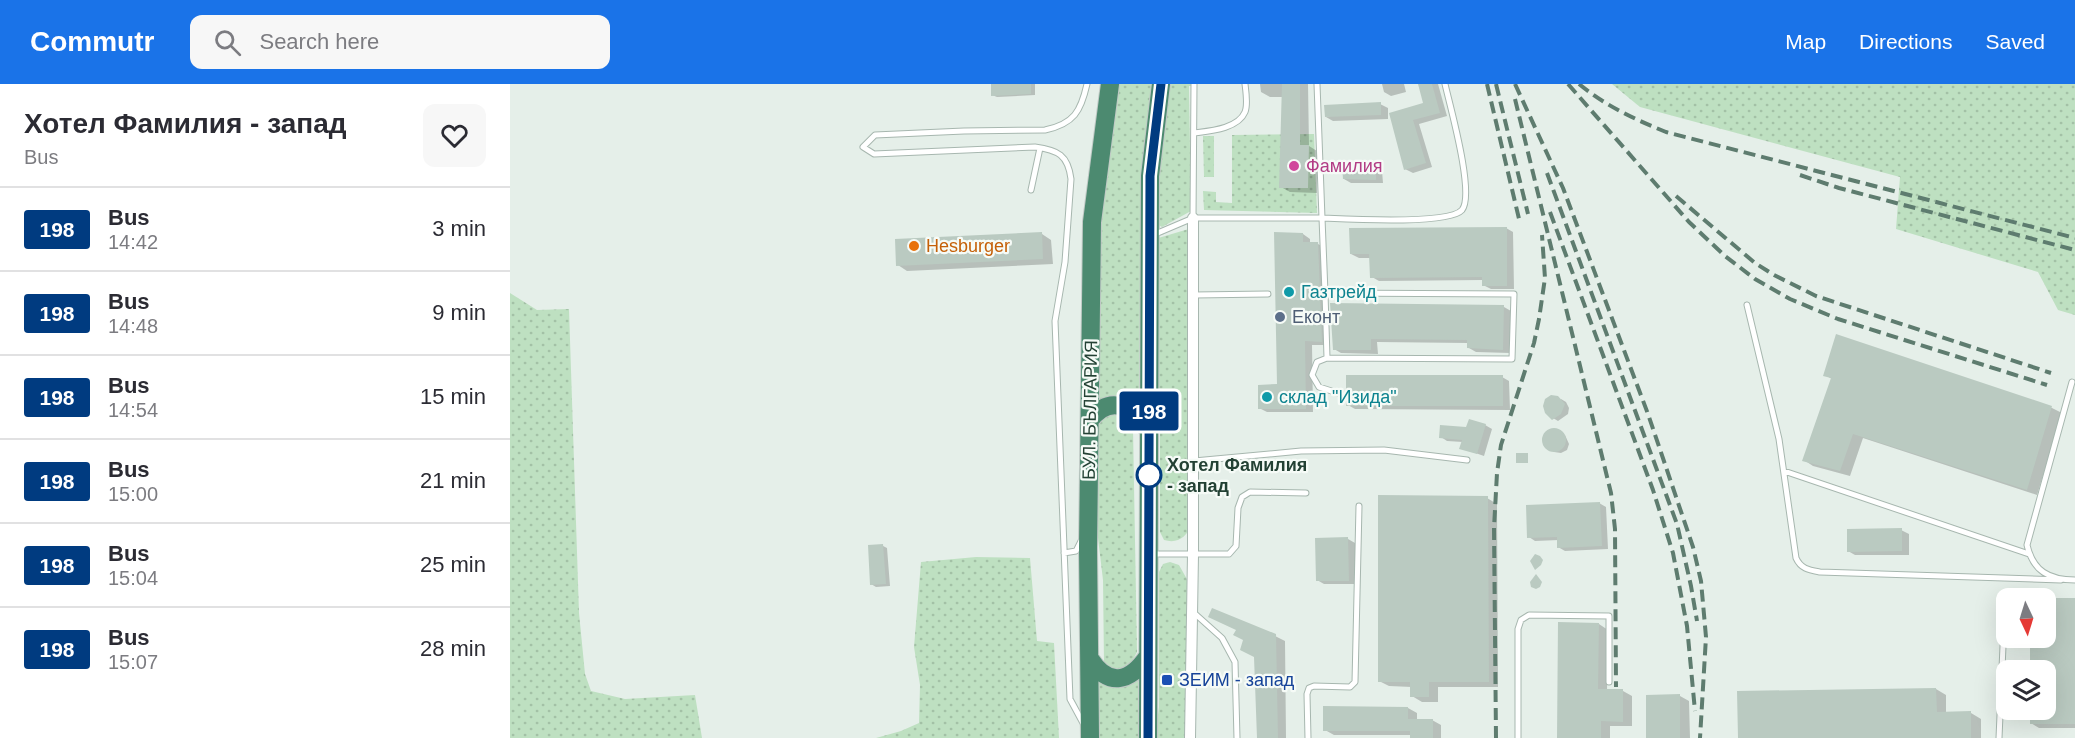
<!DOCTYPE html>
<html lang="en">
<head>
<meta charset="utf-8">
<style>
  :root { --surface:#fff; --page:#f7f7f7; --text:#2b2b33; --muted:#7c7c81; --line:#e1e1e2; --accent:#1a73e8 }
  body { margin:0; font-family:Helvetica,sans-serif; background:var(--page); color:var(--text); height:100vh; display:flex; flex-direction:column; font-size:22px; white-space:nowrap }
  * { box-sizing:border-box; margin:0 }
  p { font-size:20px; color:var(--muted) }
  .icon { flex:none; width:33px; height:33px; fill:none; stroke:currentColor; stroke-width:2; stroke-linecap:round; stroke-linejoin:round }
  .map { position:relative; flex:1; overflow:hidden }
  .details { display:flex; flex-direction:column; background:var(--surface); width:510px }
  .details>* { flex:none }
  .badge { padding:0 12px; border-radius:4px; font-size:21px; line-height:39px }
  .needle { width:39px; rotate:176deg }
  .buttons { position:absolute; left:1486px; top:504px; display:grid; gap:12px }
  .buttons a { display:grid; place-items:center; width:60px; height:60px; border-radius:12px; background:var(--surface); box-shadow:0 6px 24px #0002; font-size:30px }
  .map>.badge { position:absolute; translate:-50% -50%; box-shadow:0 0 0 3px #fff }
  .round { display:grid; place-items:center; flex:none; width:63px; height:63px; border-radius:12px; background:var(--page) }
  .summary { display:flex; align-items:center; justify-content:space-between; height:102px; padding:0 24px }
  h1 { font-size:28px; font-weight:700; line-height:45px }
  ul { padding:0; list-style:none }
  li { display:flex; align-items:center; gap:18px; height:84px; padding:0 24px; border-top:2px solid var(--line) }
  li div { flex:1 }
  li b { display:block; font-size:22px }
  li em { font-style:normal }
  li .badge { min-width:66px; font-weight:700; text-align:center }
  header { display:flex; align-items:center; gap:36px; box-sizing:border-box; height:84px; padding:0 30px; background:var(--accent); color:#fff }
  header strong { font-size:28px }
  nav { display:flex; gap:33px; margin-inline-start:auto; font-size:21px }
  .search { width:420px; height:54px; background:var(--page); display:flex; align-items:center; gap:15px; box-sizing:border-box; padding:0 21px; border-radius:12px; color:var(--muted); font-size:22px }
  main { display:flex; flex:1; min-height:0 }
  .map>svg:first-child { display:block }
  .grass { fill:url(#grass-dots) }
  .shadow { fill:#0003 }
  .building { fill:#bacac1 }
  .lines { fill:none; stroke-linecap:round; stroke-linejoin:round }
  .service-casing { stroke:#a7b7af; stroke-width:7 }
  .minor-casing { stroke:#a7b7af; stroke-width:12 }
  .trunk-casing { stroke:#c1cac6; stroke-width:20 }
  .service { stroke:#fff; stroke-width:5 }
  .minor { stroke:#fff; stroke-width:10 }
  .trunk { stroke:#4c8a70; stroke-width:18 }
  .rail { stroke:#5e7c6f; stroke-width:4; stroke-dasharray:12 6; stroke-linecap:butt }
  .line-casing { stroke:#fff; stroke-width:14 }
  .line { stroke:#003b80; stroke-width:9 }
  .hotel-dot { fill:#d1479c; stroke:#f6fbf7; stroke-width:2 }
  .food-dot { fill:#e8710a; stroke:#f6fbf7; stroke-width:2 }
  .culture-dot { fill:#0f9aa8; stroke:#f6fbf7; stroke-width:2 }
  .service-dot { fill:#5c6f8a; stroke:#f6fbf7; stroke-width:2 }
  .stop-dot { fill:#fff; stroke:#003b80; stroke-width:3 }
  .transit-dot { fill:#1a4fb4; stroke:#f6fbf7; stroke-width:2 }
  .labels { text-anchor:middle; stroke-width:4.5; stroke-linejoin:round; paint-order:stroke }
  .hotel-label { font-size:18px; fill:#b23c85; stroke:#f6fbf7; text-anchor:start }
  .food-label { font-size:18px; fill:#c56008; stroke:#f6fbf7; text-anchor:start }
  .culture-label { font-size:18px; fill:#0d838f; stroke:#f6fbf7; text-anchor:start }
  .service-label { font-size:18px; fill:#4e5e75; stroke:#f6fbf7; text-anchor:start }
  .street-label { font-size:18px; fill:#234134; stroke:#f6fbf7 }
  .stop-label { font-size:18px; font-weight:bold; fill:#234134; stroke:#f6fbf7; text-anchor:start }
  .transit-label { font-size:18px; fill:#164399; stroke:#f6fbf7; text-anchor:start }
</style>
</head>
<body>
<header>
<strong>Commutr</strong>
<div class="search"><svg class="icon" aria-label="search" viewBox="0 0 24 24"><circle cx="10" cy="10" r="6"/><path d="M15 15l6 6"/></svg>Search here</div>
<nav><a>Map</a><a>Directions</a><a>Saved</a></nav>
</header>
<main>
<section class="details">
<div class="summary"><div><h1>Хотел Фамилия - запад</h1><p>Bus</p></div><a class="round"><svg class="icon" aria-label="heart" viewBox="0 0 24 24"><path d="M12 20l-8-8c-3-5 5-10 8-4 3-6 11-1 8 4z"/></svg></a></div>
<ul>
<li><span class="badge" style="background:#003b80;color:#fff">198</span><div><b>Bus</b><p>14:42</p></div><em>3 min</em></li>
<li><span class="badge" style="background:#003b80;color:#fff">198</span><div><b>Bus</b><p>14:48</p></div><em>9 min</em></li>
<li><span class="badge" style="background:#003b80;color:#fff">198</span><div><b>Bus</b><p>14:54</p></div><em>15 min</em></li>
<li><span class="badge" style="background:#003b80;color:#fff">198</span><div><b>Bus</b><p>15:00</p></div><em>21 min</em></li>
<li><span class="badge" style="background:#003b80;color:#fff">198</span><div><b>Bus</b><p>15:04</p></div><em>25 min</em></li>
<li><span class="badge" style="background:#003b80;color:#fff">198</span><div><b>Bus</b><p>15:07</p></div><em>28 min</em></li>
</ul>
</section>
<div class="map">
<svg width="1565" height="654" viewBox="0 0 1565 654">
  <defs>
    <pattern id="grass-dots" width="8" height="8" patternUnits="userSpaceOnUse" patternTransform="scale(1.5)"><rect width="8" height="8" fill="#bee0c1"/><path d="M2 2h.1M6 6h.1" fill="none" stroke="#a3c1a6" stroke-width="1.8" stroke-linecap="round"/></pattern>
  </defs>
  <rect width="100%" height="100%" fill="#e5efe9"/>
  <!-- grass -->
  <path class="grass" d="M609,0H645L631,133L629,324L586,320L588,165L593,112Z
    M659,0H684V2H679L681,127L652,143L645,139L646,88Z
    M1102,0H1565V231L1548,226L1528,188L1386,145L1390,93L1130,23Z
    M804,50L807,129L694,126L693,107L706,108V118L722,119V51Z
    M693,52H704V93H694Z
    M682,144V441C676,453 668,460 654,456L650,448V344L643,301L645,155Z
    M0,209L27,226L59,225L69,529L75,590L81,607L115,615L185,611L192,654H0Z
    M605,327L617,333L623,344L627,568L619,583L602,587L594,580L593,496L586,437L588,340L593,331Z
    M466,473L520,474L527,557L544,559L549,654H366L391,647L409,639L410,601L404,563L411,478Z
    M660,478L669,481L678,497L677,654H645L649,623V488L653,480Z
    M587,594L628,595V654H587Z"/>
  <!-- shadow -->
  <path class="shadow" d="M483,0H525V11L487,13L482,11Z
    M750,0H798L799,62L807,67V109L780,108L771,103L773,13H760L751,8Z
    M872,0H894L896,8L881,12L874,8Z
    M909,0H928L937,32L909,40L922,83L903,89L895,85L881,30L915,20Z
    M870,20L878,24V35L823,37L816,33Z
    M865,82L872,87L873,99H841L834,95Z
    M996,144L1003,148L1004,205H981L973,201V196L869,197L862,193L861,174H849L841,170Z
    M532,150L541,156L543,180L397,187L388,181Z
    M793,150L800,155V160H808L815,164L818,261H802L803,328H757L749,324L768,301Z
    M822,221L994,223L1001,227L1000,269L966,268L959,264L958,259L867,258L868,270L831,269L824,265Z
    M1327,252L1542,324L1552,329L1527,411L1353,354L1340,392L1303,382L1294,376L1322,295L1315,291Z
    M992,293L999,297L1000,326L845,325L838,321Z
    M1051,315L1056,318L1059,324L1058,330L1048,337L1043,334Z
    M975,341L982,345L974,372L951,364L953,358L937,357L931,353Z
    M1044,345L1055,351L1059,360L1057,366L1051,369L1044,368L1034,360L1036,350Z
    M977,414L987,420L988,603H928V618H912L902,612V603L879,602L869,597Z
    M1089,419L1096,423L1098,465L1055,467L1048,463L1049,456L1025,457L1019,453Z
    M1391,446L1399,450V471H1345L1338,467Z
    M838,455L845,459L846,500H814L807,496Z
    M373,462L377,464L380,502L366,503L361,500Z
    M1536,515H1565V644H1529L1521,639V626H1536V586H1521L1522,554H1536Z
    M1089,540L1098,546L1097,607H1113L1122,612V642H1100V654H1049Z
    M765,552L775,557L776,654H748L745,573Z
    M1426,605L1436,611V629H1461L1471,635V654H1229Z
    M1170,612L1179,617L1180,654H1138Z
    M898,624L907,629V636H922L931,641V654H901V651H824L815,646Z"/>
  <!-- building -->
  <path class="building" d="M481,0H521V10L481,12Z
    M772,0H790V61H799L798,104H769Z
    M908,0H922L930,29L903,36L916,79L894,86L879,29L913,19Z
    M871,18V31L815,33L814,21Z
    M832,81H866V96L833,95Z
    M997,143V202H972V193L860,194L859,170H840L839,144Z
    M532,148L533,175L386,182L385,155Z
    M764,148L793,149V158H808L812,258L795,257L796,325H748V301L767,300Z
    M820,219L994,221L993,266L957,264V256L861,255V266H823Z
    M1326,250L1542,322L1517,406L1343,350L1330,387L1292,377L1321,294L1313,292Z
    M836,291H993V322H836Z
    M1041,311L1048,312L1055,320L1051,330L1042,336L1035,329L1033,322L1035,315Z
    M959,335L976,340L967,370L949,365L952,356L929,354L930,341L956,343Z
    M1032 356a12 12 0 1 1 24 0a12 12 0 1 1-24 0Z
    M1006,369H1018V379H1006Z
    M868,411L978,412L979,598H919V613H900V598H868Z
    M1090,418L1092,462L1047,464V453L1017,454L1016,421Z
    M1392,444V467L1337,468V445Z
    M838,453L839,497H806L805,454Z
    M373,460L376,500L360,501L358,461Z
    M1025,470L1030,472L1033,476L1031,481L1025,486L1020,477Z
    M1026,490L1032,498L1030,503L1026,505L1021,503L1020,498Z
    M1536,514H1565V640H1520V626H1536V586H1520V554H1536Z
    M702,524L766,550L768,654H747L744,573L730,566L733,556L723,551L726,546L698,533Z
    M1048,538L1089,539L1088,605H1113V638L1091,637V654H1047Z
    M1426,604L1427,628L1461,627V654H1228L1227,607Z
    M1170,610V654H1136V611Z
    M813,622L898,623V635H923V654H900V647H813Z"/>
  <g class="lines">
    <!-- service casing -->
    <g class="service-casing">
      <path id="service" d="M807,0L812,134C836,135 939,141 952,126C965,110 940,22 935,0
        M684,49C699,47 728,45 735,28C738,21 736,8 735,0
        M521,106L530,64
        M683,134L684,0
        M643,151L683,134H812L815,209
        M684,211L758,210
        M1237,221L1269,355L1286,474C1291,485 1299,486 1310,488L1551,496
        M817,274L815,209L1004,210L1002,275L817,274L807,278L802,291L809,303L831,310
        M1562,298L1517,461C1523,487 1539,496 1565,496
        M684,377L791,367L874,366L957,376
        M1274,387L1519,470
        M554,469L566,467L571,457
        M640,470H719L726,462L728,424L732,413L740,408L796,409
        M683,528L712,554L725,578L727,654
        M573,639L560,615L545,237L555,178L561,95C558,71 548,66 525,63L364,70L353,63L365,51L454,47L535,46C564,40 571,27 577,0
        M798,654L797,610L799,604L804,602L840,603L845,598L849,422
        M1008,654V545L1011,536L1019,531L1099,532V598
        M1489,654L1495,516"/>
    </g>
    <!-- minor casing -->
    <g class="minor-casing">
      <path id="minor" d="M680,654L683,470V134"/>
    </g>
    <!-- trunk casing -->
    <g class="trunk-casing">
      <path id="trunk" d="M580,336C601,309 623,323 639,347
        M580,575C599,604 620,598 638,572
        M580,654L578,464L582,138L600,0
        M638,654L640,92L651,0"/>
    </g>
    <!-- service -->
    <use href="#service" class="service"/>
    <!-- minor -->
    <use href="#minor" class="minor"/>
    <!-- trunk -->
    <use href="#trunk" class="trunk"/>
    <!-- rail -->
    <path class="rail" d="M977,0L1010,139
      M986,0L1018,130
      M1005,0L1053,104L1138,330L1183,463L1191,497L1196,553L1190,654
      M1058,0L1179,138L1215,172L1245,195L1280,215L1328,235L1537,301
      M1069,0C1096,22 1124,35 1156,48L1565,154
      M1005,15L1101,409L1105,445L1106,603
      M1037,89L1167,440L1181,502L1187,537
      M1290,91L1329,104L1565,166
      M1166,112L1245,179L1264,191L1306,212L1541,289
      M1040,128L1143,406L1163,469L1177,542L1185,627
      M986,654L984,444L987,389L991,361L1024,259L1029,235L1035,194L1032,151"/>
  </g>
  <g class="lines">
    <!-- line casing -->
    <g class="line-casing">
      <path id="line" d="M638,654L640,92L651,0"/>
    </g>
    <!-- line -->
    <use href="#line" class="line"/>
  </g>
  <!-- markers -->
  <circle class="hotel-dot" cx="784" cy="82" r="6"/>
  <circle class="food-dot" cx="404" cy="162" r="6"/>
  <g class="culture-dot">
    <circle cx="779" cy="208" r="6"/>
    <circle cx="757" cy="313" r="6"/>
  </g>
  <circle class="service-dot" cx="770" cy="233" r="6"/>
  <circle class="stop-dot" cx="639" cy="391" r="12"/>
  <rect class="transit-dot" x="651" y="590" width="12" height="12" rx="3"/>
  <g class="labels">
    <!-- hotel labels -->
    <g class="hotel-label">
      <text x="796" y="88">Фамилия</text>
    </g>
    <!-- food labels -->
    <g class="food-label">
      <text x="416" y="168">Hesburger</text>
    </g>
    <!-- culture labels -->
    <g class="culture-label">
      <text x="791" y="214">Газтрейд</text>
      <text x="769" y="319">склад "Изида"</text>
    </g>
    <!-- service labels -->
    <g class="service-label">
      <text x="782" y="239">Еконт</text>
    </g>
    <!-- street labels -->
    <g class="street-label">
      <text transform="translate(580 326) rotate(-89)" y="6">БУЛ. БЪЛГАРИЯ</text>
    </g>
    <!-- stop labels -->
    <g class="stop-label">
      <text x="657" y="387">Хотел Фамилия<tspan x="657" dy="21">- запад</tspan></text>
    </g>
    <!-- transit labels -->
    <g class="transit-label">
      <text x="669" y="602">ЗЕИМ - запад</text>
    </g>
  </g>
</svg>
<div class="buttons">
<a><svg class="needle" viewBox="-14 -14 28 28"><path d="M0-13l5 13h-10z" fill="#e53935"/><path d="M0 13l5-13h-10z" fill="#7c7c81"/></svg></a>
<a><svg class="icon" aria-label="layers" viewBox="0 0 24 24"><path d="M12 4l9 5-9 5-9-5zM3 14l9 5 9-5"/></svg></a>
</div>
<b class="badge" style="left:639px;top:327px;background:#003b80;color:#fff">198</b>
</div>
</main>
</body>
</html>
